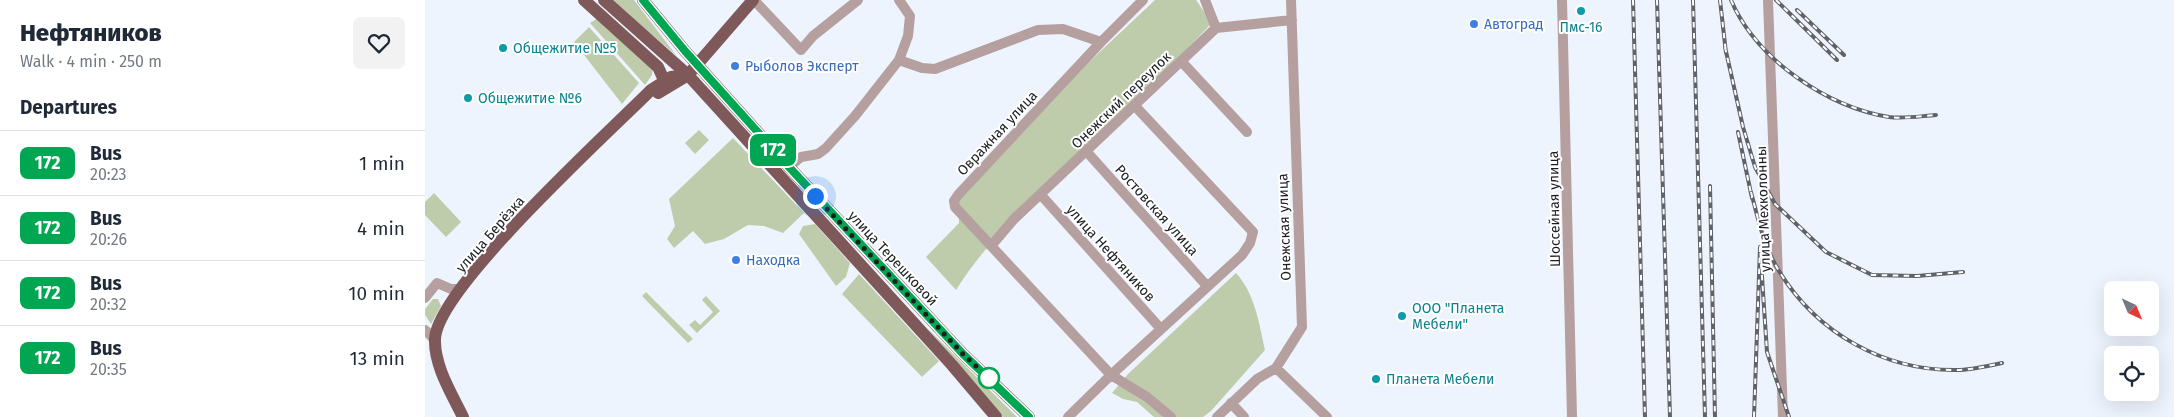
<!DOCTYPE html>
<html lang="en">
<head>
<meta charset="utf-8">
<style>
  :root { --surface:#fff; --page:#f2f2f3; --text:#1f2937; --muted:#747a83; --line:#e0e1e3 }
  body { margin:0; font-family:"Fira Sans",sans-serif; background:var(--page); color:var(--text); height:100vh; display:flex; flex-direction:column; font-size:19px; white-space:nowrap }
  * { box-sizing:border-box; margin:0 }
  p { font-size:16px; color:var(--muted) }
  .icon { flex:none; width:28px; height:28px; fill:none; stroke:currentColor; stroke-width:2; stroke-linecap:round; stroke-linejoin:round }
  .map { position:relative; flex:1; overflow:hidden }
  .sheet { display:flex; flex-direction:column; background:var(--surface); width:425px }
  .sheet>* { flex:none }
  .badge { padding:0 10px; border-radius:8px; font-size:18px; line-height:32px }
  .needle { width:32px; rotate:136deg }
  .tools { position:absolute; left:1679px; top:281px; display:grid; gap:10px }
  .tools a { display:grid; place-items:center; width:55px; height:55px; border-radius:8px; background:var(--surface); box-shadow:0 5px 20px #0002; font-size:25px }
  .you { position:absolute; width:25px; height:25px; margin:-12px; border:4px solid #fff; border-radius:50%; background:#1a73e8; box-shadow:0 0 0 8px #1a73e833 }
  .map>.badge { position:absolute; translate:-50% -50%; box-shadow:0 0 0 2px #fff }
  h2 { padding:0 20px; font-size:19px; line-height:45px }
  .round { display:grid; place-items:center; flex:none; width:52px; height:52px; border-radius:8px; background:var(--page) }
  .summary { display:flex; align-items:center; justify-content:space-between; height:85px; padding:0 20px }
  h1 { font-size:24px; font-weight:800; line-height:38px }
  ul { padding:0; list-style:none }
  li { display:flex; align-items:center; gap:15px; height:65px; padding:0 20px; border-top:1px solid var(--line) }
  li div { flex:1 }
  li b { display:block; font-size:19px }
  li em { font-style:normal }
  li .badge { min-width:55px; font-weight:700; text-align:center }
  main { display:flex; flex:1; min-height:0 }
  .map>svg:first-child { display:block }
  .green { fill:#beccab }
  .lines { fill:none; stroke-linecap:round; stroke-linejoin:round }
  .minor { stroke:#b59f9f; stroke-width:10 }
  .major { stroke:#7f595a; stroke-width:12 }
  .rail-casing { stroke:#5f6268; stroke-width:4 }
  .rail { stroke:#fff; stroke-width:2; stroke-dasharray:5.5; stroke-linecap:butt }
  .line-casing { stroke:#fff; stroke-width:11 }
  .line { stroke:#00a651; stroke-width:8 }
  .walk { stroke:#1b1d21; stroke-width:5; stroke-dasharray:0 9 }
  .culture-dot { fill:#0f9aa8; stroke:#fff; stroke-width:2 }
  .shop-dot { fill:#3f7fe0; stroke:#fff; stroke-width:2 }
  .stop-dot { fill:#fff; stroke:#00a651; stroke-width:2.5 }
  .labels { text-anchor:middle; stroke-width:4; stroke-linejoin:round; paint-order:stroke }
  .shop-label { font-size:14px; fill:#366cbe; stroke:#fff; text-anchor:start }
  .culture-label { font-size:14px; fill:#0d838f; stroke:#fff; text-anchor:start }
  .street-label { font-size:14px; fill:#1b1d21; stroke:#fff }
</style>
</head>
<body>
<main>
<section class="sheet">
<div class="summary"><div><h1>Нефтяников</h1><p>Walk · 4 min · 250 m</p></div><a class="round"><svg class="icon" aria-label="heart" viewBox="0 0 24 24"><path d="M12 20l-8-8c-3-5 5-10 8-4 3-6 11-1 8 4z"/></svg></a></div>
<h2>Departures</h2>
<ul>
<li><span class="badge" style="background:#00a651;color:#fff">172</span><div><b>Bus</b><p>20:23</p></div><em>1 min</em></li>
<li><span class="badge" style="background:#00a651;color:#fff">172</span><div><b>Bus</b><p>20:26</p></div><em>4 min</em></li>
<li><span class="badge" style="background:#00a651;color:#fff">172</span><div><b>Bus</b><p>20:32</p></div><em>10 min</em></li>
<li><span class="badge" style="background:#00a651;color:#fff">172</span><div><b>Bus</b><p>20:35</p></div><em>13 min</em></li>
</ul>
</section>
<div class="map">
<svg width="1749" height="417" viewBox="0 0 1749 417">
  <rect width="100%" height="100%" fill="#eef4fe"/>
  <!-- green -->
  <path class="green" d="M186,0H209L251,55Z
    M730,0H771L787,23C740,72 691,118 643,165C602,205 561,242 531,290L501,257L534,223V201L664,62Z
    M173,18L228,68L227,75L220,85L165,23Z
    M164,27L214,83L197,104L149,42Z
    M274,130L284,140L270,154L260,143Z
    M308,138L379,213L358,233L339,226L323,225L299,239L280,244L268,231L249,248L242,239L250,226L244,199Z
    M9,193L36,222L21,237L0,215V202Z
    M390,224L425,263L421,277L411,286L374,234L378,226Z
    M811,273C830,294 834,323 840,350L786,411L778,417H729L712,402L698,399L687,393L703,374Z
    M434,274L514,361L497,377L417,294Z
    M221,292L268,339L263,343L217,296Z
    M281,296L295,311L272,333L264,325L270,320L275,325L288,312L277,300Z
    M8,299H13L16,306L6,324L0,315V309Z
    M502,328L592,417H578Z"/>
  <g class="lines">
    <!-- minor -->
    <path class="minor" d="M329,0L376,50L388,36L433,0
      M474,0L485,16L483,36L474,60L497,68L510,69L613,30L638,29L676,42L718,0
      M780,0L791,28
      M1137,0L1147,417
      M1343,0L1358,417
      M676,42L533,195L529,201L530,207L686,375L722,397L746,417
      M756,61L822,132
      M662,152L782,286
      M364,167L376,157L393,154L401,148L430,116L474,60
      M616,195L736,329
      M566,246L589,219L791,28L867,20
      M0,298L12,283L26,289H36
      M0,330L10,340
      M851,368L902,417
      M806,403L819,417
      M643,417L686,375L817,255L825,243L828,232L710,106
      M792,417L832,379L851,368L877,327L866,0"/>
    <!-- major -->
    <path class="major" d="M159,0L233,67L239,80
      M179,0L263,75L527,365L571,417
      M218,0L260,51L364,167L538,354L604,417
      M233,93L263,75L328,0
      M38,417C27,394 9,366 10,339C12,288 184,132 226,90L246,77L263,75"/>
    <!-- rail casing -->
    <g class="rail-casing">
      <path id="rail" d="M1208,0L1220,417
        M1232,0L1245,417
        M1268,0L1280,417
        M1295,0L1301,53
        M1306,0C1331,59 1402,107 1464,117C1479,119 1496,116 1511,115
        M1351,0L1412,60
        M1372,10L1419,55
        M1300,47L1318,127L1330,167L1350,204L1401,252L1447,275L1492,276L1538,272
        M1313,132L1327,198
        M1285,186L1290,417
        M1326,192C1333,219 1339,247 1354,271C1392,333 1459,371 1532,370C1546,370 1562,366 1577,363
        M1329,417L1335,247L1342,352L1364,417"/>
    </g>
    <!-- rail -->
    <use href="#rail" class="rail"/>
  </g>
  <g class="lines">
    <!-- line casing -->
    <g class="line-casing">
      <path id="line" d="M218,0L260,51L364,167L538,354L604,417"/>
    </g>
    <!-- line -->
    <use href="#line" class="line"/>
    <!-- walk -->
    <path class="walk" d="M390,196L538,354L564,378"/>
  </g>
  <!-- markers -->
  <g class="culture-dot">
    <circle cx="1156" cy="11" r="5"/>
    <circle cx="78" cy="48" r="5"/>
    <circle cx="43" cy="98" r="5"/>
    <circle cx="977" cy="316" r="5"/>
    <circle cx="951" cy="379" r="5"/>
  </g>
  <g class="shop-dot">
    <circle cx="1049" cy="24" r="5"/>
    <circle cx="310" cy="66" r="5"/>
    <circle cx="311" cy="260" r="5"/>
  </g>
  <circle class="stop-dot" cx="564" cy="378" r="10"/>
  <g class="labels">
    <!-- shop labels -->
    <g class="shop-label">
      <text x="1059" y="29">Автоград</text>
      <text x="320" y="71">Рыболов Эксперт</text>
      <text x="321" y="265">Находка</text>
    </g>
    <!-- culture labels -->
    <g class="culture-label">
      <text x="1156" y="32" text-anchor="middle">Пмс-16</text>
      <text x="88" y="53">Общежитие №5</text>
      <text x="53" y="103">Общежитие №6</text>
      <text x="987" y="313">ООО "Планета<tspan x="987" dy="16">Мебели"</tspan></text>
      <text x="961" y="384">Планета Мебели</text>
    </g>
    <!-- street labels -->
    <g class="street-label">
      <text transform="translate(696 100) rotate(-44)" y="5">Онежский переулок</text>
      <text transform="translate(572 133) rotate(-47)" y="5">Овражная улица</text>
      <text transform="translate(1129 209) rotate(-91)" y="5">Шоссейная улица</text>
      <text transform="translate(1338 209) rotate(-92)" y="5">улица Мехколонны</text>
      <text transform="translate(732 210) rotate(48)" y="5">Ростовская улица</text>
      <text transform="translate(859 227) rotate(-92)" y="5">Онежская улица</text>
      <text transform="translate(65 234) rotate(-49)" y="5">улица Берёзка</text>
      <text transform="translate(686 253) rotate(48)" y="5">улица Нефтяников</text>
      <text transform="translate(468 258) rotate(47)" y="5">улица Терешковой</text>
    </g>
  </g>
</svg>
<div class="tools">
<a><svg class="needle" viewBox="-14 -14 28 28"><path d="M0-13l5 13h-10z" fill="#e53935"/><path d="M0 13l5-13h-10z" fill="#747a83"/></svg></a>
<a><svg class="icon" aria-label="locate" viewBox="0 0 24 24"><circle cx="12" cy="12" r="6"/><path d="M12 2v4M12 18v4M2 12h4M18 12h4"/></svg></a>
</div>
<div class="you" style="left:390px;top:196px"></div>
<b class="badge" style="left:348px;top:150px;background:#00a651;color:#fff">172</b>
</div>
</main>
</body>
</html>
